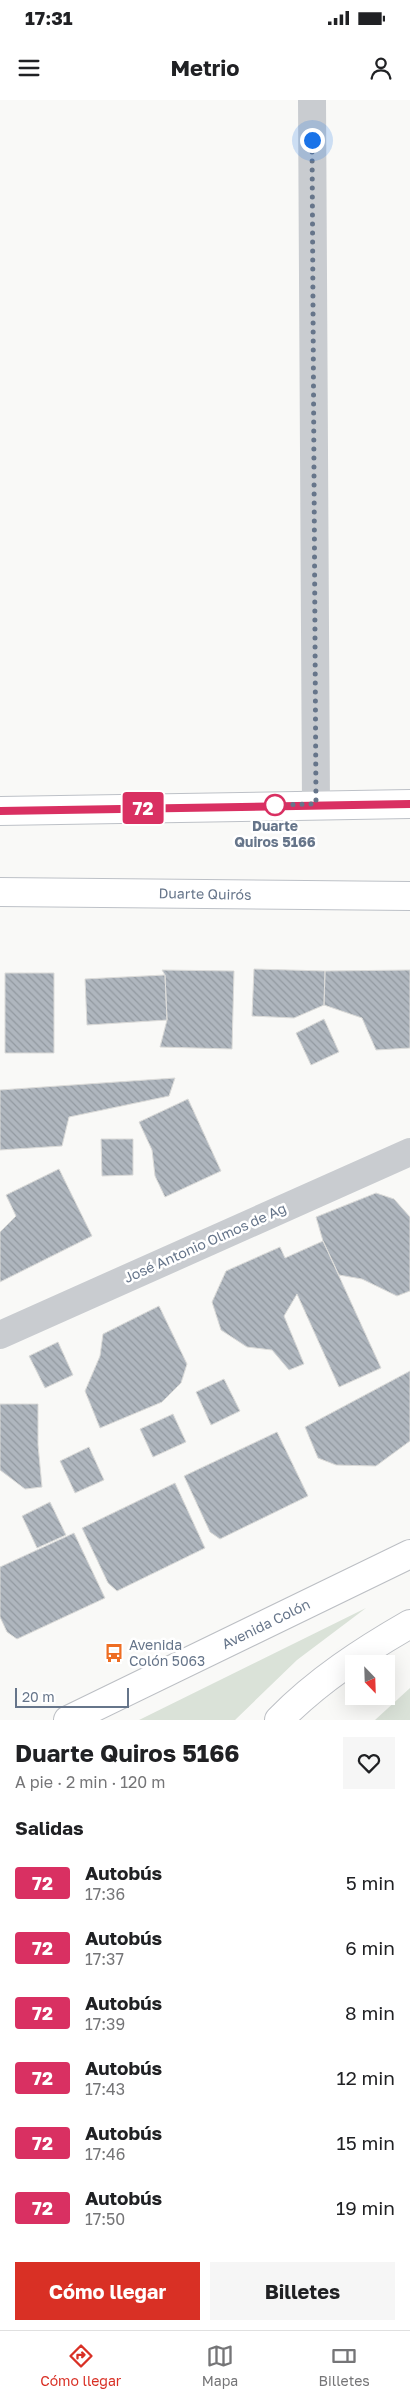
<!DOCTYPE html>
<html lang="es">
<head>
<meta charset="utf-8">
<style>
  :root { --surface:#fff; --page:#f6f6f6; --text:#202124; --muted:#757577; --line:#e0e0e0; --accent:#d93025 }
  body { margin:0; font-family:"Golos Text",sans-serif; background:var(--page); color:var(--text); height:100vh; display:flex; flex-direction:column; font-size:19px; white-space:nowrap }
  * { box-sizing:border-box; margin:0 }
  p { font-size:16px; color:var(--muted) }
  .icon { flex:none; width:28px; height:28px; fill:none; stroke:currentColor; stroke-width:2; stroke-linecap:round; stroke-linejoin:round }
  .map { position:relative; height:1620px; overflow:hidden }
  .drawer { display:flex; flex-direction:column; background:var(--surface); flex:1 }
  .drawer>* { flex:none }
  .badge { padding:0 10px; border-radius:4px; font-size:18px; line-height:32px }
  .needle { width:32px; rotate:157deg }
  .fabs { position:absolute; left:345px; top:1555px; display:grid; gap:10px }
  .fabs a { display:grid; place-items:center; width:50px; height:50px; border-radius:0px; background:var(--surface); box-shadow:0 5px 20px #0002; font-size:25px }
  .scale { position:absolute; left:15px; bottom:12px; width:114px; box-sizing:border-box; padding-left:5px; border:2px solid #66758a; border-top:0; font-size:14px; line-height:18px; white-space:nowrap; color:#66758a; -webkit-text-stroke:4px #fff; paint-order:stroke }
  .you { position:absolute; width:25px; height:25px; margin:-12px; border:4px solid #fff; border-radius:50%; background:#1a73e8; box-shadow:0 0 0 8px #1a73e833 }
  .map>.badge { position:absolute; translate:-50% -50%; box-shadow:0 0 0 2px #fff }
  h2 { padding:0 15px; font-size:19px; line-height:45px }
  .round { display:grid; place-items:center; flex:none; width:52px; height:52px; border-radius:0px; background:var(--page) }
  .headline { display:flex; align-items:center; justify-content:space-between; height:85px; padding:0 15px }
  h1 { font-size:24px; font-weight:700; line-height:38px }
  .primary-button { display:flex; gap:10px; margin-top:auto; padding:10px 15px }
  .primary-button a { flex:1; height:58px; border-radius:0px; background:var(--accent); color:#fff; font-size:20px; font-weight:700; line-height:58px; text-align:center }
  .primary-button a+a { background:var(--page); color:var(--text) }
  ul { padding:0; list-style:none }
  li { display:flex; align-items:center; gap:15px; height:65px; padding:0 15px }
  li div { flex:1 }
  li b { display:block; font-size:19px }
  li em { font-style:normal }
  li .badge { min-width:55px; font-weight:700; text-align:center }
  .status { display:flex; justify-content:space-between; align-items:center; height:35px; padding:0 25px; background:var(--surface); direction:ltr }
  .status svg { height:14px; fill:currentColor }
  header { display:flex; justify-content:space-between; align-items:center; height:65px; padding:0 15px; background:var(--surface); font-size:22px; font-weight:700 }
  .menu { display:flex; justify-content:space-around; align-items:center; height:70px; border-top:1px solid var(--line); background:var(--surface); font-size:14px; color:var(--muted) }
  .menu a { display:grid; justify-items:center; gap:2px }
  .menu .current { color:var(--accent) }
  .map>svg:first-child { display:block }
  .green { fill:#dae2d8 }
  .building { fill:url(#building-back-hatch); stroke:#dbdbd9 }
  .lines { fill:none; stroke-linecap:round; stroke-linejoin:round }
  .secondary-casing { stroke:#bdc1c7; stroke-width:30 }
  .primary-casing { stroke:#bcbfc4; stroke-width:30 }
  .minor { stroke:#c9ccd0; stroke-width:28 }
  .secondary { stroke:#fff; stroke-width:28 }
  .primary { stroke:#fff; stroke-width:28 }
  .line-casing { stroke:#fff; stroke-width:11 }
  .line { stroke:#d93062; stroke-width:8 }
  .walk { stroke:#66758a; stroke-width:5; stroke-dasharray:0 9 }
  .stop-dot { fill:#fff; stroke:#d93062; stroke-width:2.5 }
  .labels { text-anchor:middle; stroke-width:5; stroke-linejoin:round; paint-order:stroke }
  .stop-label { font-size:14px; font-weight:bold; fill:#66758a; stroke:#fff }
  .street-label { font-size:14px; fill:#66758a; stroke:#fff }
  .poi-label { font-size:14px; fill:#66758a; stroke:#fff; text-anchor:start }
</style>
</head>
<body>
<div class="status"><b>17:31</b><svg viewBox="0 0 49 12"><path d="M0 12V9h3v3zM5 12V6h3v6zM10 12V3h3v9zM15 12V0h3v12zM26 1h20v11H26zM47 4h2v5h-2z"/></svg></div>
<header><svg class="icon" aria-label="menu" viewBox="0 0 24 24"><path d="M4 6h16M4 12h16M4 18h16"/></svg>Metrio<svg class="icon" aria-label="person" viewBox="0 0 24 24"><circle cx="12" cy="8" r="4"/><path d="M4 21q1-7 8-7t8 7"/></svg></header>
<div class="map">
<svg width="410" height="1620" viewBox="0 0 410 1620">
  <defs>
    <pattern id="building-back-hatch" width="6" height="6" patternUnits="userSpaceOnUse" patternTransform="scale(1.25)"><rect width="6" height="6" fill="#afb6be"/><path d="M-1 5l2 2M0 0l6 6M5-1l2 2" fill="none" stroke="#9299a0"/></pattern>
  </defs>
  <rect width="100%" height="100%" fill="#f9f9f7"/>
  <!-- green -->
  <path class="green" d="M366,1508L297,1560L235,1620H139Z
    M410,1588V1620H375Z"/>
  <!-- building -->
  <path class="building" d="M254,869L325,871L324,905L294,918L252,916Z
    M162,870L234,871L232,949L160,947L167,920L165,875Z
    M410,870V948L376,950L362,918L324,905L325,871Z
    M5,873H54V953H5Z
    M165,875L167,920L87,925L85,879Z
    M324,919L339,952L311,965L296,933Z
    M175,978L169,996L69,1017L62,1046L0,1050V990Z
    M188,999L221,1071L165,1097L155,1076L152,1050L139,1022Z
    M101,1039H133V1075L102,1076Z
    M59,1069L92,1136L0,1182V1132L16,1116L6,1095Z
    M376,1093L394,1099L410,1117V1191L397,1196L362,1179L339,1175L323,1141L316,1117Z
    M323,1141L381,1268L339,1287L297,1194L284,1216L304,1264L289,1270L272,1250L247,1247L221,1230L212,1202L226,1171L280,1147L285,1158Z
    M159,1206L187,1264L181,1283L162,1302L100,1328L85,1291L100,1256L103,1234Z
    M58,1242L73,1275L45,1288L29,1256Z
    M410,1271V1341L376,1366L336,1365L318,1358L305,1327Z
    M224,1279L240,1311L211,1325L196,1292Z
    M0,1304H38V1345L42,1387L25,1389L0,1370Z
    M173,1314L186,1342L153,1357L140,1329Z
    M277,1332L308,1396L220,1439L210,1432L184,1376Z
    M89,1347L104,1380L75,1393L60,1361Z
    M175,1383L205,1448L117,1491L108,1483L82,1428Z
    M50,1402L66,1435L37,1448L22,1416Z
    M74,1433L105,1498L17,1539L7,1532L0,1517V1467Z"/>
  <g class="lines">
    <!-- secondary casing -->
    <g class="secondary-casing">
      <path id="secondary" d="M0,711L410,704
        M0,792L410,796"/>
    </g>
    <!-- primary casing -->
    <g class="primary-casing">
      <path id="primary" d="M68,1620L410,1454
        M279,1620C317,1581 363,1551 410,1524"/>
    </g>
    <!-- minor -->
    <path class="minor" d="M312,0L316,705
      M0,1235L410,1052"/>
    <!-- secondary -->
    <use href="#secondary" class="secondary"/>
    <!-- primary -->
    <use href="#primary" class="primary"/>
  </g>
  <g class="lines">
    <!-- line casing -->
    <g class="line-casing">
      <path id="line" d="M0,711L410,704"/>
    </g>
    <!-- line -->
    <use href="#line" class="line"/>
    <!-- walk -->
    <path class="walk" d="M275,705L316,704L312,40"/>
  </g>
  <!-- icons -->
  <defs>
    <g id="bus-bare" transform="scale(1.5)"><path d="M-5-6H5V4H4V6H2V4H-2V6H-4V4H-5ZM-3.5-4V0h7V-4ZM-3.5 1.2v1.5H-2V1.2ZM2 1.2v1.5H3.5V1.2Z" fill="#ee6d22" stroke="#fff" stroke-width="2.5" paint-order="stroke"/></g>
  </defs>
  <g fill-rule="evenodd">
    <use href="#bus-bare" x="114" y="1553"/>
  </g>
  <!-- markers -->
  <circle class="stop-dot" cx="275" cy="705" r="10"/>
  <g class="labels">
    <!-- stop labels -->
    <g class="stop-label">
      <text x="275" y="731">Duarte<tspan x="275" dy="16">Quiros 5166</tspan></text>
    </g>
    <!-- street labels -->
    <g class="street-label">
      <text transform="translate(205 794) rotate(1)" y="5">Duarte Quirós</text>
      <text transform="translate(205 1143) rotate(-24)" y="5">José Antonio Olmos de Ag</text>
      <text transform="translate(266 1524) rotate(-26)" y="5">Avenida Colón</text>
    </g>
    <!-- poi labels -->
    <g class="poi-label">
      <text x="129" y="1550">Avenida<tspan x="129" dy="16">Colón 5063</tspan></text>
    </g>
  </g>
</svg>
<div class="fabs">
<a><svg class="needle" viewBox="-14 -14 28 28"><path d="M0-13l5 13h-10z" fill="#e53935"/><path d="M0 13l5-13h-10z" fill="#757577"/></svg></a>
</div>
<div class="scale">20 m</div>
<div class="you" style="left:312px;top:40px"></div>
<b class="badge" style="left:143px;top:708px;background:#d93062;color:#fff">72</b>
</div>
<section class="drawer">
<div class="headline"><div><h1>Duarte Quiros 5166</h1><p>A pie · 2 min · 120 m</p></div><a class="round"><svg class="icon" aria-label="heart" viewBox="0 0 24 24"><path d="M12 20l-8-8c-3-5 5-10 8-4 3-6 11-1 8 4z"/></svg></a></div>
<h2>Salidas</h2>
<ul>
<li><span class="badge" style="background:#d93062;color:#fff">72</span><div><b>Autobús</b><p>17:36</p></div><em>5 min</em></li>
<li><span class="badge" style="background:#d93062;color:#fff">72</span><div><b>Autobús</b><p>17:37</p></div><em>6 min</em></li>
<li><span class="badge" style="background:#d93062;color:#fff">72</span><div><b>Autobús</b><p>17:39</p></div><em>8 min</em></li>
<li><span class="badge" style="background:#d93062;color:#fff">72</span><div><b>Autobús</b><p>17:43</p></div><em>12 min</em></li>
<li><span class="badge" style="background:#d93062;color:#fff">72</span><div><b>Autobús</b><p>17:46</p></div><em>15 min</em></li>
<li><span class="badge" style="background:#d93062;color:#fff">72</span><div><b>Autobús</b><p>17:50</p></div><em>19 min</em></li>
</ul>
<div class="primary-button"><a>Cómo llegar</a><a>Billetes</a></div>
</section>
<nav class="menu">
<a class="current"><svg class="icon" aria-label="directions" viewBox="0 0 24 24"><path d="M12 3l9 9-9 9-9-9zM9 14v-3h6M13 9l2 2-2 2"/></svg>Cómo llegar</a>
<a><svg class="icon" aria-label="map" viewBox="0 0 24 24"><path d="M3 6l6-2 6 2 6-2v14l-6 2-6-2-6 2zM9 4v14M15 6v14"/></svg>Mapa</a>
<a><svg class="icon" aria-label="tickets" viewBox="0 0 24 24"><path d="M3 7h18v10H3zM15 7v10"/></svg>Billetes</a>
</nav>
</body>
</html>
